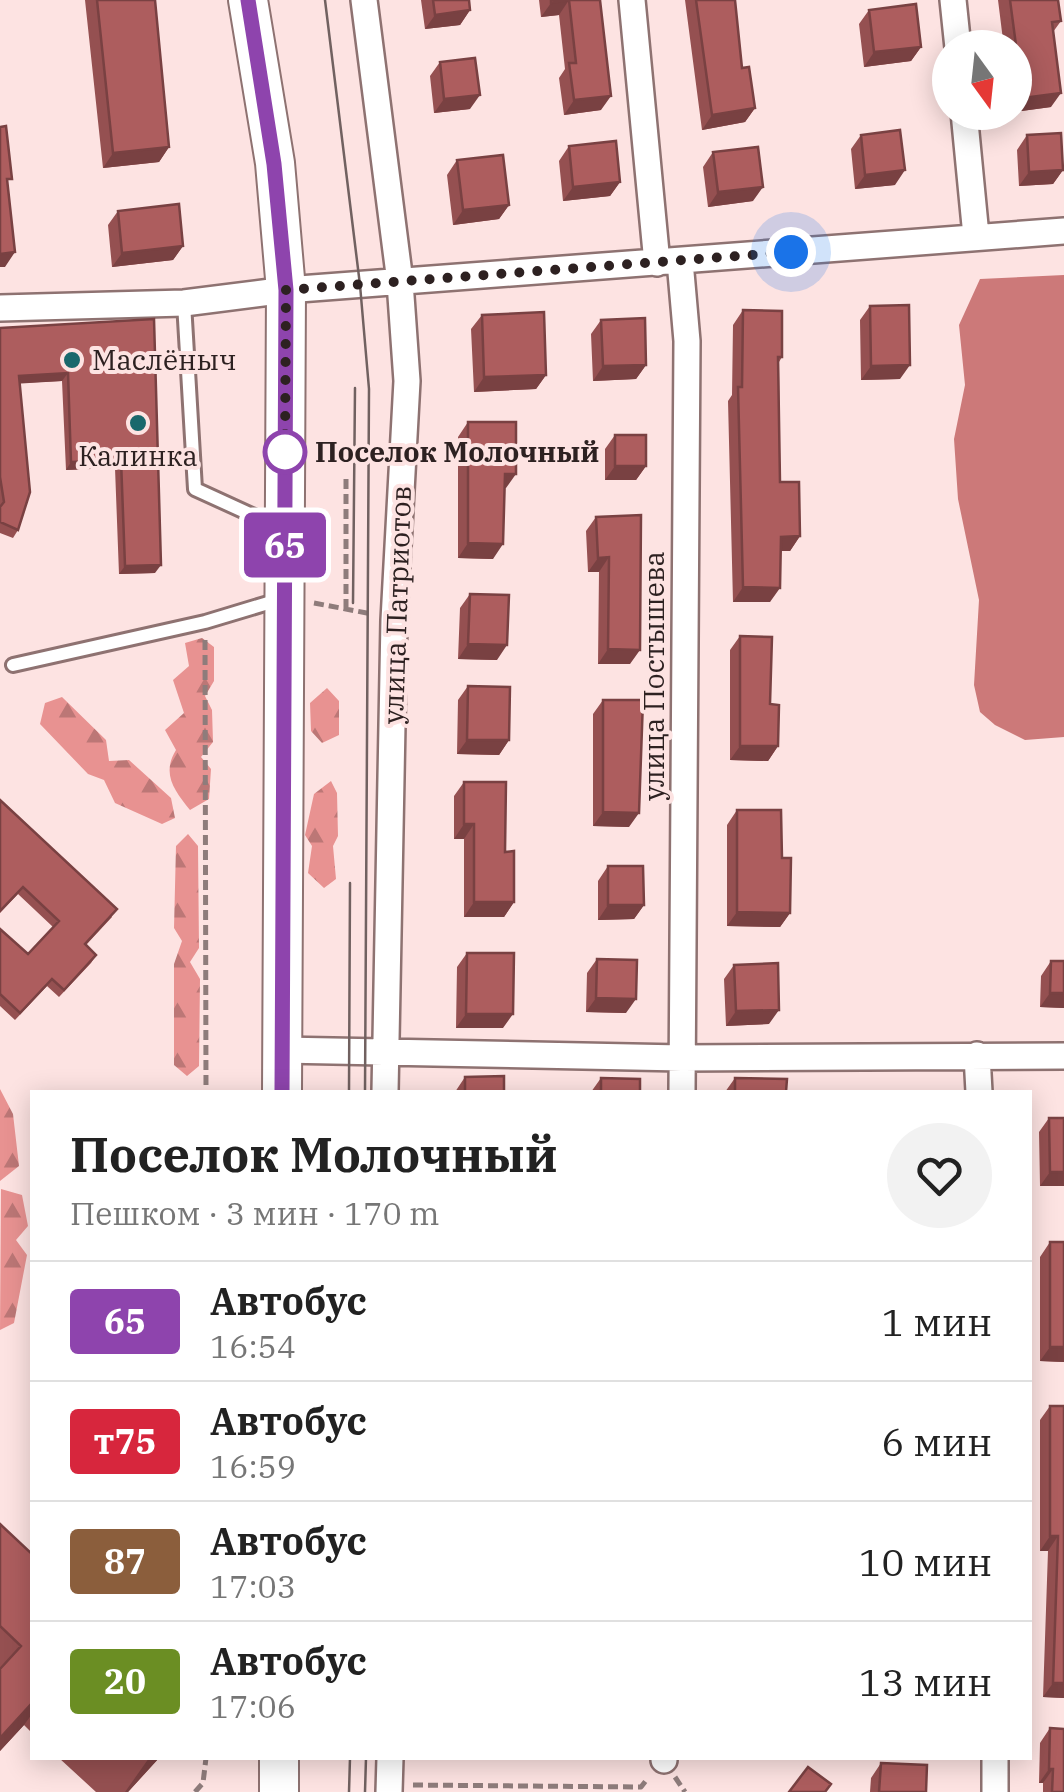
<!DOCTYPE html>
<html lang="ru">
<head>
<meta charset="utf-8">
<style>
  :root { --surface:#fff; --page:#f2f2f2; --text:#222; --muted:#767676; --line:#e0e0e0 }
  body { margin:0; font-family:"IBM Plex Serif",serif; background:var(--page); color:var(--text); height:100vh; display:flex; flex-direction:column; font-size:38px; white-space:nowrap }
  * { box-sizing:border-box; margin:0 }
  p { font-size:32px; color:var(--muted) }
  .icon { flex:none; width:55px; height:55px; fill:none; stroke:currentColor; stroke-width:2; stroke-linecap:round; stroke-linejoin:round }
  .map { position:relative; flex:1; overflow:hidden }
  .drawer { position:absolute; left:30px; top:1090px; width:1002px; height:670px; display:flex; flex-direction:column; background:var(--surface); border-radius:0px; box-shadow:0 5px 25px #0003 }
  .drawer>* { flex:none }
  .badge { padding:0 20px; border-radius:8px; font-size:35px; line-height:65px }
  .needle { width:65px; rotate:165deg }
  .buttons { position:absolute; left:932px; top:30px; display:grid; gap:20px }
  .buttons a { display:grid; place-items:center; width:100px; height:100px; border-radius:50%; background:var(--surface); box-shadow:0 5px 25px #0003; font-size:50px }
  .you { position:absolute; width:50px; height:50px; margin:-25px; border:8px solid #fff; border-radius:50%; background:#1a73e8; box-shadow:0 0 0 15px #1a73e833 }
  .map>.badge { position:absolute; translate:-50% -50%; box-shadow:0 0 0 5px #fff }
  .round { display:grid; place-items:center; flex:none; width:105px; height:105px; border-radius:52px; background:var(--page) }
  .overview { display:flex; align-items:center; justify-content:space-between; height:170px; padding:0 40px }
  h1 { font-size:48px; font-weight:800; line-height:75px }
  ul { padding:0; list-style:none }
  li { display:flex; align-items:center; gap:30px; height:120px; padding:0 40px; border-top:2px solid var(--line) }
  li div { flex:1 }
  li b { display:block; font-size:38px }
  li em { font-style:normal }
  li .badge { min-width:110px; font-weight:700; text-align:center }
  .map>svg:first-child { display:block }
  .forest { fill:url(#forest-firs) }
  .water { fill:#cc7979 }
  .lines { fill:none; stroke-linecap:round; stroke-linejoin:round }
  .lane-casing { stroke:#8e7271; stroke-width:18 }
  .street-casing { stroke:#8e7271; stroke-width:30 }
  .secondary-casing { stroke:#8e7271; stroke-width:42 }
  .path { stroke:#8e7c7b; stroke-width:5; stroke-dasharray:10 5; stroke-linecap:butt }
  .lane { stroke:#fff; stroke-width:12 }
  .street { stroke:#fff; stroke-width:25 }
  .secondary { stroke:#fff; stroke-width:38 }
  .tram { stroke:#716160; stroke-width:2.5 }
  .wall { fill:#955051 }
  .shaded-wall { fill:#794142 }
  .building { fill:#ad5d5e; stroke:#794142; stroke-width:2.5 }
  .line-casing { stroke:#fff; stroke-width:22 }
  .line { stroke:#8e44ad; stroke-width:15 }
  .walk { stroke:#2d2121; stroke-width:10; stroke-dasharray:0 18 }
  .poi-dot { fill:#1a686c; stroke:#fde3e2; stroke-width:4 }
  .stop-dot { fill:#fff; stroke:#8e44ad; stroke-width:5 }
  .labels { text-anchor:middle; stroke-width:8; stroke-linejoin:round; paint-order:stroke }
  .poi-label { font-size:28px; fill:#2d2121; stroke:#fde3e2; text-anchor:start }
  .stop-label { font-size:28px; font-weight:bold; fill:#2d2121; stroke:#fde3e2; text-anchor:start }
  .street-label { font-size:28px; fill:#2d2121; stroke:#fde3e2 }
</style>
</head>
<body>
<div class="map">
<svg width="1064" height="1792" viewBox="0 0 1064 1792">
  <defs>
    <pattern id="forest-firs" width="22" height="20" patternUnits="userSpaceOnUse" patternTransform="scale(2.5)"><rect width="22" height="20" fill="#e89291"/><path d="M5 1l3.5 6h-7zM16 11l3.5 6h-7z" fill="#bc7776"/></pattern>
  </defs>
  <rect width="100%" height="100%" fill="#fde3e2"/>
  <!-- forest -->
  <path class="forest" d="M202,638L214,647V681L205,696L212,710L213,742L201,757L211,769L209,799L190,810C175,791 161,774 176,750L165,730L184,713L173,680L189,666L185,643Z
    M327,688L339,701V735L322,743L311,731L310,703Z
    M62,697L106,740L109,761L129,760L171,798L175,818L162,824L115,803L104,780L88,774L40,724L45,703Z
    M331,781L337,793L338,836L333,846L336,879L324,888L308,873L312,846L305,835L314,794Z
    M188,834L198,846L199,948L190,962L200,979L199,1066L187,1076L174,1065V964L182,941L174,928L176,846Z
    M0,1089L13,1114L19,1166L0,1181Z
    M1,1189L22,1195L28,1226L16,1240L27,1255L14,1323L0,1330Z"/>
  <!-- water -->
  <path class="water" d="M1064,275V737L1025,740L995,725L980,712L974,685L979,600L958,499L954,439L965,385L959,325L980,279Z"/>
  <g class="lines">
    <!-- lane casing -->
    <g class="lane-casing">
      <path id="lane" d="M184,303L195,489L278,527
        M13,665L205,622L278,600"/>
    </g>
    <!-- street casing -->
    <g class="street-casing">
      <path id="street" d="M364,0L400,282L407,381L394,620L385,1092
        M632,0L657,263
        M953,0L958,48
        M964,112L976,236
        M680,261L687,341L682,1092
        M0,308L184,303L286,290L1064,231
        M282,1050L682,1058L1064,1056
        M977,1055L979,1092
        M995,1758V1792
        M664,1760V1758
        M389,1792L390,1758"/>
    </g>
    <!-- secondary casing -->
    <g class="secondary-casing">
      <path id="secondary" d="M248,0L275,163L286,290L282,1092
        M279,1792V1758"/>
    </g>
    <!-- path -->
    <path class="path" d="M314,603L372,614
      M346,609V477
      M205,640L206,1092
      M675,1777L685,1792
      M413,1785L641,1787L648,1778
      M195,1792L203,1783L206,1758"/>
    <!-- lane -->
    <use href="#lane" class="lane"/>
    <!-- street -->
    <use href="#street" class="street"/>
    <!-- secondary -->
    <use href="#secondary" class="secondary"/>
    <!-- tram -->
    <path class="tram" d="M325,0L360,285L369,389L365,1092
      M353,603L355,388
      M349,1092L350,883
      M349,1792L350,1758
      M365,1792L366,1758"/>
  </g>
  <!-- wall -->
  <path class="wall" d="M85,0H155L169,147L159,162L103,168Z
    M421,0H469L470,10L460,25L425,29Z
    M539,0H600L601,110L564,115L559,78L565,69L559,15L541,17Z
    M685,0H735L742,68L755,108L745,122L702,130Z
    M998,0H1058L1061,21L1053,32L1051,107L1015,112V48H1004Z
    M869,10L921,47L911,61L864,67L859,24Z
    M440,62L470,109L434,113L430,76Z
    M861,135L895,185L855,189L851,149Z
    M1027,135L1063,170L1053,184L1019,186L1017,150Z
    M569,146L620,182L610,196L563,201L559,161Z
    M713,152L753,201L708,207L703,167Z
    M457,160L509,205L499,219L453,225L447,175Z
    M118,211L183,246L173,260L112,267L108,225Z
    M870,306L900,379L861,380L860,320Z
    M743,310L782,357L779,362L780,482L800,536L790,551H780L770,602H733L728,401L732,395L733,325Z
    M482,315L546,375L536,389L474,392L471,329Z
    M154,319L155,573L119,574L115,468L66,470L62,381L20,383L18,530L13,538L0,533V328Z
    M601,320L646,365L636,379L593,381L591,334Z
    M468,422L506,488H504L493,559L458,558V437Z
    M615,435L646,466L636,480H605V449Z
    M641,515L630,664H598L599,572H588L586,531L596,517Z
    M470,594L497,660L458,659L460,608Z
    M740,636L770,704L778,746L768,761L730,760V650Z
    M468,686L509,740L499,755L457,754L458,700Z
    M603,700L629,827L593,826V714Z
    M464,782L505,852L514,902L504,917H464V839H454V796Z
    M0,800L112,917L86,945L96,955L91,963L59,997L47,986L15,1020L0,1006V929L28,954L53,927L18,894L0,913Z
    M737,810L782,858L790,913L780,927L727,926V825Z
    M608,866L644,905L634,919L598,920V881Z
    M467,953L503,1028H456L457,967Z
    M597,959L626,1013L586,1012L587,973Z
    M1051,961L1064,1008L1040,1007L1041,976Z
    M734,965L769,1024L726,1026L724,979Z
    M465,1077L504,1092H455Z
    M601,1078L640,1092H591Z
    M735,1078L786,1092H725Z
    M1049,1118H1064V1186H1040L1039,1132Z
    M1050,1242H1064V1362L1040,1361V1257Z
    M1050,1406H1064V1698L1043,1697L1048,1551H1040V1420Z
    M0,1524L32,1554V1733L24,1725L0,1751Z
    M1050,1728L1064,1792H1043V1783H1039L1040,1743Z
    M59,1758H159L128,1792H96Z
    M881,1763L926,1792H870L871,1778Z"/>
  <!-- shaded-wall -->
  <path class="shaded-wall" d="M569,0L559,15L541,17L551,3Z
    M470,10L460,25L425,29L435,15Z
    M921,47L911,61L864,67L874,52Z
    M1061,93L1051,107L1015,112V109L1023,98Z
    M480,95L470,109L434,113L444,99Z
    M611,96L601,110L564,115L574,100Z
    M755,108L745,122L702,130L712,115Z
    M169,147L159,162L103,168L113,153Z
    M905,170L895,185L855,189L865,175Z
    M1063,170L1053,184L1019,186L1029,172Z
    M620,182L610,196L563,201L573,187Z
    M763,187L753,201L708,207L718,192Z
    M509,205L499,219L453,225L463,210Z
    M183,246L173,260L112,267L122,253Z
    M15,252L5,267H0V254Z
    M646,365L636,379L593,381L603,366Z
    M910,365L900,379L861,380L871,366Z
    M68,373L62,381L13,384L19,376Z
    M546,375L536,389L474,392L484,377Z
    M121,460L115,468L66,470L71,462Z
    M615,466H646L636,480H605Z
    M505,474H516L506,488H495Z
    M800,536L790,551H770L781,537Z
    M468,543L503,544L493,559L458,558Z
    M609,557L599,572H588L598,558Z
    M161,565L155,573L119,574L125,566Z
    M743,587L780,588L770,602H733Z
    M468,644L507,645L497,660L458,659Z
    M608,649L640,650L630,664H598Z
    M467,740H509L499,755L457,754Z
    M740,746H778L768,761L730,760Z
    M603,812L639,813L629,827L593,826Z
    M464,824H474L464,839H454Z
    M474,902H514L504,917H464Z
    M608,905H644L634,919L598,920Z
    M737,912L790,913L780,927L727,926Z
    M1050,993H1064V1008L1040,1007Z
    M596,998L636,999L626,1013L586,1012Z
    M779,1010L769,1024L726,1026L736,1011Z
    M466,1014H513L503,1028H456Z
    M1050,1172H1064V1186H1040Z
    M1050,1347H1064V1362L1040,1361Z
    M1050,1536H1058L1048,1551H1040Z
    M1053,1683H1064V1698L1043,1697Z
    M32,1703V1714L24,1725L0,1751V1738Z
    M149,1758H159L128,1792H125Z
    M1049,1769H1053L1043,1783H1039Z"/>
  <!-- building -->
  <path class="building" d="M97,0H155L169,147L113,153Z
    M433,0H469L470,10L435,15Z
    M551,0H600L611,96L574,100L569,63H576L569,0L551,3Z
    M696,0H735L742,68L749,67L755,108L712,115Z
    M1010,0H1058L1061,21L1052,22L1061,93L1023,98Z
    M916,4L921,47L874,52L869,10Z
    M475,58L480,95L444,99L440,62Z
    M6,126L12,179H7L15,252L0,254V127Z
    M900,130L905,170L865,175L861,135Z
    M1061,133L1063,170L1029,172L1027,135Z
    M616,141L620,182L573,187L569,146Z
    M758,147L763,187L718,192L713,152Z
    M503,155L509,205L463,210L457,160Z
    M179,204L183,246L122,253L118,211Z
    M909,305L910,365L871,366L870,306Z
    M743,310L782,311V357H778L780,482H799L800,536L781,537L780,588L743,587L738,387H742Z
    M544,312L546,375L484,377L482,315Z
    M645,318L646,365L603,366L601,320Z
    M154,319L161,565L125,566L121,460L71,462L68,373L19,376L30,492L18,530L0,522V507L4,502L0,477V328Z
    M468,422H516V474H505L503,544L468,543Z
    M615,435H646V466H615Z
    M641,515L640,650L608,649L609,557L598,558L596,517Z
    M470,594L509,595L507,645L468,644Z
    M740,636L772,637L770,704L779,705L778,746H740Z
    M468,686L510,687L509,740H467Z
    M603,700H643L639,813L603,812Z
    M464,782H506L505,852L514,851V902H474V824H464Z
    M0,800L117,909L85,944L96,955L64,990L52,979L20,1013L0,994V929L28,954L59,921L23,887L0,911Z
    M737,810H781L782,858H791L790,913L737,912Z
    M608,866H643L644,905H608Z
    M467,953H514L513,1014H466Z
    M597,959L637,960L636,999L596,998Z
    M1051,961H1064V993H1050Z
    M778,963L779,1010L736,1011L734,965Z
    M504,1076V1092H465V1077Z
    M601,1078L640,1079V1092H601Z
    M735,1078L787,1079L786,1092H735Z
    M1049,1118H1064V1172H1050Z
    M1050,1242H1064V1347H1050Z
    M1050,1406H1064V1683H1053L1058,1536H1050Z
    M0,1524L32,1554V1703L0,1738V1669L21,1646L0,1626Z
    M1050,1728L1064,1729V1792H1052L1053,1769H1049Z
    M881,1763L927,1765L926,1792H879Z
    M808,1767L831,1784L825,1792H789Z"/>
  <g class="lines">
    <!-- line casing -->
    <g class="line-casing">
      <path id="line" d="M248,0L274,164L286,290L282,1092"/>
    </g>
    <!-- line -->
    <use href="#line" class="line"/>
    <!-- walk -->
    <path class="walk" d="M285,452L286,290L791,252"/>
  </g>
  <!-- markers -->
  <g class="poi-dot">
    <circle cx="72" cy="360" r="10"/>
    <circle cx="138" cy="423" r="10"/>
  </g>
  <circle class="stop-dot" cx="285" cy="452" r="20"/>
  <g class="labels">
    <!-- poi labels -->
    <g class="poi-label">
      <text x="92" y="370">Маслёныч</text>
      <text x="138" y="466" text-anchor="middle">Калинка</text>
    </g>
    <!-- stop labels -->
    <g class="stop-label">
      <text x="315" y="462">Поселок Молочный</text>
    </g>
    <!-- street labels -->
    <g class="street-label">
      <text transform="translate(397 605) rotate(-88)" y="10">улица Патриотов</text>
      <text transform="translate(654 676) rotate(-90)" y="10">улица Постышева</text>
    </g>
  </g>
</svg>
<div class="buttons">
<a><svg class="needle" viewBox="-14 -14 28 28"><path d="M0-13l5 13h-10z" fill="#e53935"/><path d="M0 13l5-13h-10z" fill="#767676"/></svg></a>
</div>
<div class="you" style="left:791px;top:252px"></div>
<b class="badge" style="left:285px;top:545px;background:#8e44ad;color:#fff">65</b>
<section class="drawer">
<div class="overview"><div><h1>Поселок Молочный</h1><p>Пешком · 3 мин · 170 m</p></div><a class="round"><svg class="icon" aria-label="heart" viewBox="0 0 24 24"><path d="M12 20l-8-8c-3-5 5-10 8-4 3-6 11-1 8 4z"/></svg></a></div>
<ul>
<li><span class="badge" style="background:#8e44ad;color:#fff">65</span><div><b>Автобус</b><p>16:54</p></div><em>1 мин</em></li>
<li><span class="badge" style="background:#d7263d;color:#fff">т75</span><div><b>Автобус</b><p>16:59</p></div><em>6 мин</em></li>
<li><span class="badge" style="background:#8b5e3c;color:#fff">87</span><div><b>Автобус</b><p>17:03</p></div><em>10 мин</em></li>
<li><span class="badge" style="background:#6b8e23;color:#fff">20</span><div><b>Автобус</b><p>17:06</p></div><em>13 мин</em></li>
</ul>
</section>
</div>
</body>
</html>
